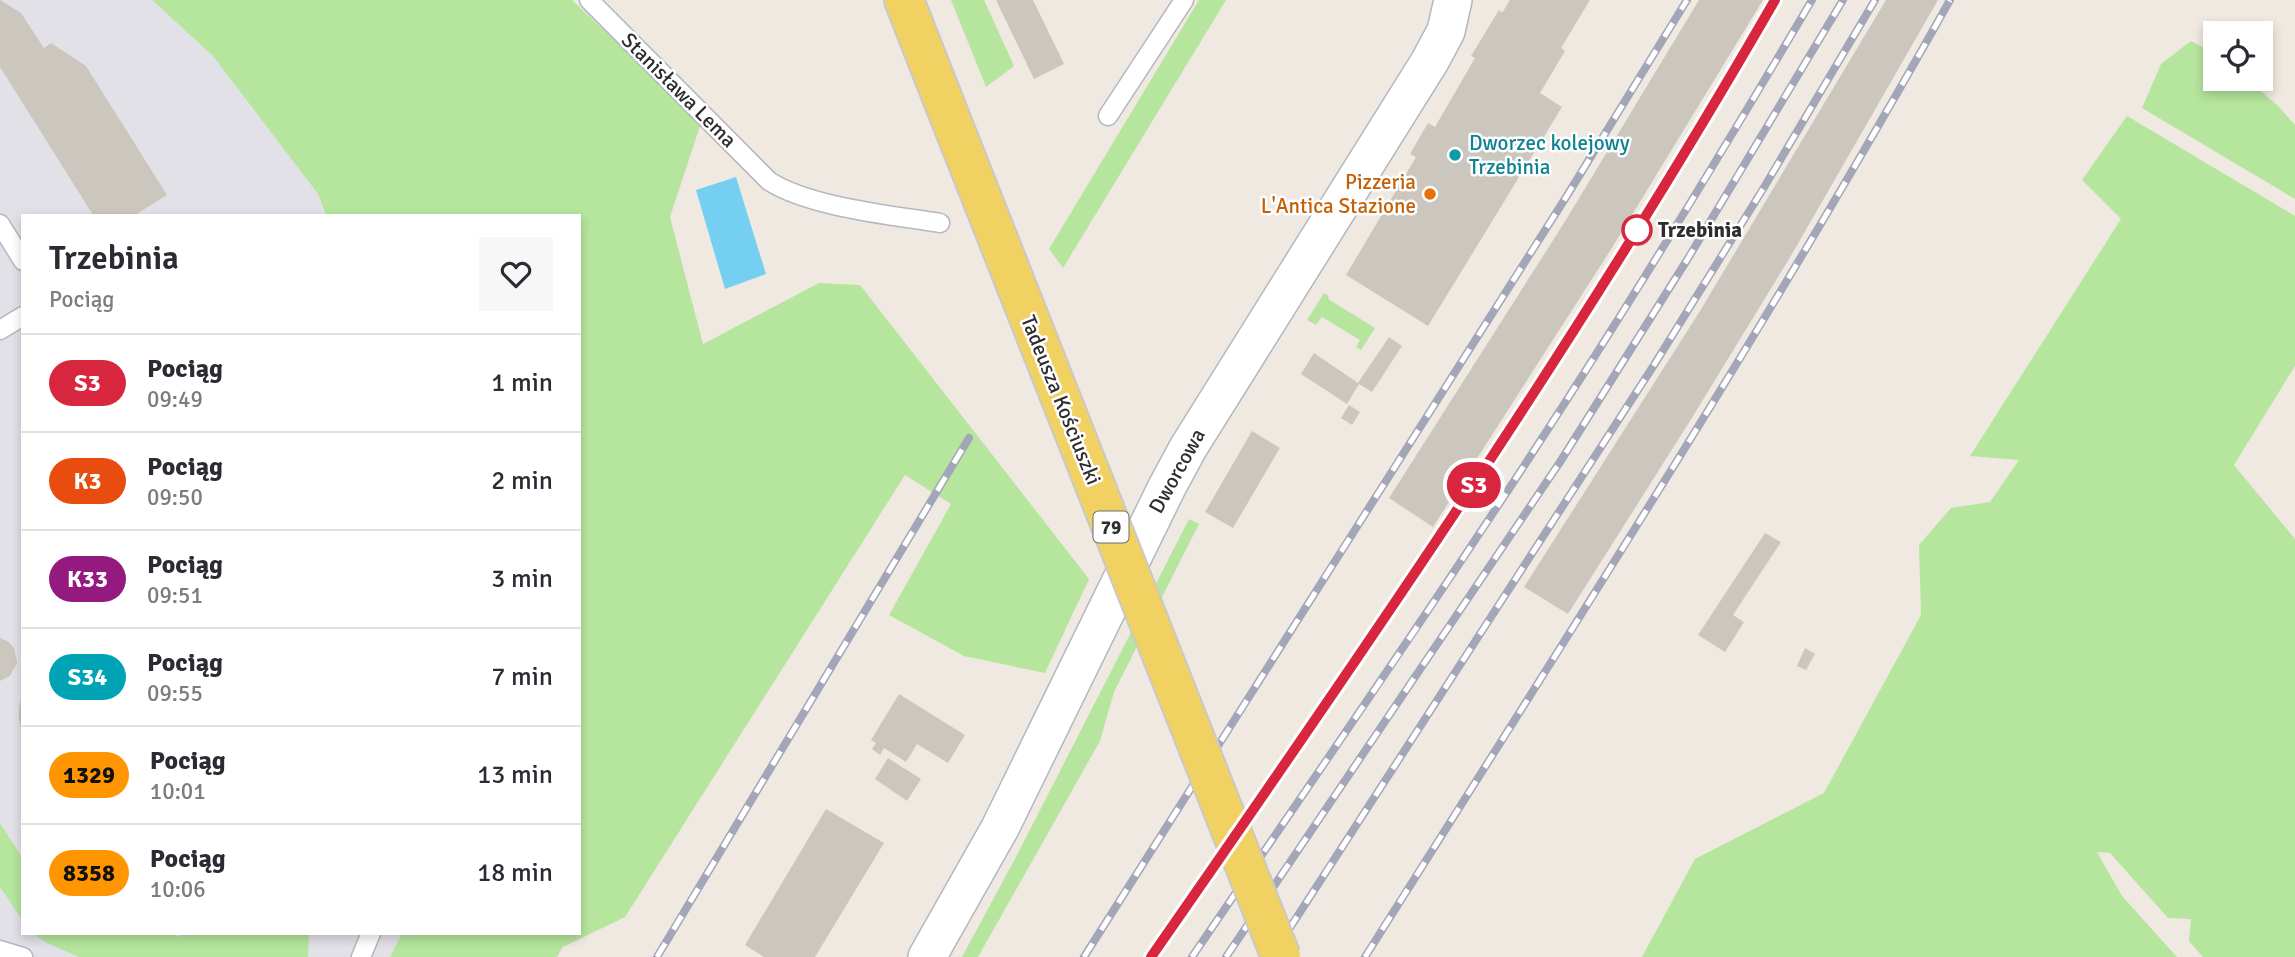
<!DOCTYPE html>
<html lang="pl">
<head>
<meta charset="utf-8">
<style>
  :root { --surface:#fff; --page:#f7f7f7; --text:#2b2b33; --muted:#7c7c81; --line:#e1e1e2 }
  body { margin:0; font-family:Signika,sans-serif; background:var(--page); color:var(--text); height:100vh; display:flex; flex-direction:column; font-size:26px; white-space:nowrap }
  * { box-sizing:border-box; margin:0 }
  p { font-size:23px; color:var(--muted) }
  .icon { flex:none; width:38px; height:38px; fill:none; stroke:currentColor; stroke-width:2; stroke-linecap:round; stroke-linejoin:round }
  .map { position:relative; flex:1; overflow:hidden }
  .sheet { position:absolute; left:21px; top:214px; width:560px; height:721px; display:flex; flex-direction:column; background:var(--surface); border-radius:0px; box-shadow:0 4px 10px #0003 }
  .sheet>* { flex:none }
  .badge { padding:0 14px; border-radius:23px; font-size:24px; line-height:46px }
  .buttons { position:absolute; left:2203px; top:21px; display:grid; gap:14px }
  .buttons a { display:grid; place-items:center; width:70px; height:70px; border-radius:0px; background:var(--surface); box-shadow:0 4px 10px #0003; font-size:35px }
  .map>.badge { position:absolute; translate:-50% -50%; box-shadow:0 0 0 4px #fff }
  .round { display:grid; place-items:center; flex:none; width:74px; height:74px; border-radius:0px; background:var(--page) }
  .head { display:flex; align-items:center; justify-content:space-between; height:119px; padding:0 28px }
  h1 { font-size:33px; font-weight:600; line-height:52px }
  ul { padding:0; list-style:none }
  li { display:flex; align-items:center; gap:21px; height:98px; padding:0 28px; border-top:2px solid var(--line) }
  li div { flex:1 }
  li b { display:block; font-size:26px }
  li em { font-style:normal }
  li .badge { min-width:77px; font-weight:700; text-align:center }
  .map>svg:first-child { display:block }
  .industrial { fill:#e3e1e8 }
  .green { fill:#b6e59e }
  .water { fill:#75cff0 }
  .building { fill:#cbc7bf }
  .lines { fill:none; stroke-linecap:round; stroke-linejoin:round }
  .lane-casing { stroke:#b4b7c1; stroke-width:21 }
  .street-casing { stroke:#b4b7c1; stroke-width:40 }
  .primary-casing { stroke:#c9c9c9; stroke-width:42 }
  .lane { stroke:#fff; stroke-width:18 }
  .street { stroke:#fff; stroke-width:37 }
  .primary { stroke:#f2d163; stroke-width:38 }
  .rail-casing { stroke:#a3a6b8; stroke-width:8 }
  .rail { stroke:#fff; stroke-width:5; stroke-dasharray:16; stroke-linecap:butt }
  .primary-bridge-casing { stroke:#c9c9c9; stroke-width:42; stroke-linecap:butt }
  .primary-bridge { stroke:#f2d163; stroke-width:38 }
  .line-casing { stroke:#fff; stroke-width:16 }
  .line { stroke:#d7263d; stroke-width:10 }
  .culture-dot { fill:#0f9aa8; stroke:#fff; stroke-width:2.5 }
  .food-dot { fill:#e8710a; stroke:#fff; stroke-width:2.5 }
  .stop-dot { fill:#fff; stroke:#d7263d; stroke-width:3.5 }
  .labels { text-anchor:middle; stroke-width:5; stroke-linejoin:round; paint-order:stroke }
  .shield { fill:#fff; stroke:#6d6d6d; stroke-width:2 }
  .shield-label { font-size:19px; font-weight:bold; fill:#2e2e2e }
  .street-label { font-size:21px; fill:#2e2e2e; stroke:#fff }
  .culture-label { font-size:21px; fill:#0d838f; stroke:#fff; text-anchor:start }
  .food-label { font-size:21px; fill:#c56008; stroke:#fff; text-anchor:end }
  .stop-label { font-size:21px; font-weight:bold; fill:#2e2e2e; stroke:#fff; text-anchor:start }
</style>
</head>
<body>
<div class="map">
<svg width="2295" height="957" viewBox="0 0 2295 957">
  <rect width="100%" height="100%" fill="#efe9e1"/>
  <!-- industrial -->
  <path class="industrial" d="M0,0H152L213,56L318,194L326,215H23V933H402L390,957H0Z"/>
  <!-- green -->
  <path class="green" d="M152,0H572L701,123L670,217L703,344L819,283L860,285L1089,579L1045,673L964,656L889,615L951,504L905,475L625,917L563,947L557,957H390L402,933H579V215H326L318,194L213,56Z
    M951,0H984L1014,66L986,87Z
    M1199,0H1226L1063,268L1049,249Z
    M2191,41L2215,54L2216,79H2247L2278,106L2295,125V199L2142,108L2161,64Z
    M2127,116L2295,216V366L2234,465L2295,539V957H2203L2189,941L2191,919L2168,918L2110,853L2097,852L2122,896L2177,957H1642L1695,859L1824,793L1921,615L1919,545L1951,508L1990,502L2019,460L1970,456L2121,219L2082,180Z
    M1324,293L1329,296L1328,299L1375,328L1361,350L1356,347L1360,340L1322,317L1316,325L1307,320Z
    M1189,519L1199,524L1114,692L1100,741L978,957H962L1016,857Z
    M0,823L23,859V921L0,887Z
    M32,933H174L177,937L185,933H309C308,941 309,949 308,957H79L47,943Z"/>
  <!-- water -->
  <path class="water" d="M736,177L766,274L725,289L696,190Z"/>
  <!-- building -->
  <path class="building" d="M0,0L21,13L44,48L51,43L86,66L167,195L135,215H93L0,67Z
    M996,0H1033L1064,64L1034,79Z
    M1510,0H1590L1561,48L1565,51L1540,93L1562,107L1428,326L1346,275L1416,157L1410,154L1428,123L1435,127L1475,58L1471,56L1499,10L1502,13Z
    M1699,0H1763L1610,251L1433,527L1389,498L1564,223Z
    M1886,0H1938L1792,254L1690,421L1568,614L1524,587L1700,311Z
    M1389,337L1402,346L1372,392L1359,384L1347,404L1301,374L1314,353L1358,383Z
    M1349,405L1360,412L1352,425L1341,418Z
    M1252,431L1280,448L1233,528L1205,512Z
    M1765,533L1781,542L1733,615L1744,622L1725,652L1698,635Z
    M0,638L9,642L14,648L17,663L10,676L0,681Z
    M1805,648L1815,654L1806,670L1797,666Z
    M899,694L965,735L948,763L917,744L906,762L884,748L880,755L872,749L876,743L871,740Z
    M22,697L23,730H22L19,720V707Z
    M888,758L921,779L907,801L875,779Z
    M826,809L884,843L815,957H764L745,945Z"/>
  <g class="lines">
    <!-- lane casing -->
    <g class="lane-casing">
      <path id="lane" d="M589,0L769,181C809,207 891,215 940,223
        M1108,116L1184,0
        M0,224L23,261
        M0,330L23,316
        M0,950L23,957
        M361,957L371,933"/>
    </g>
    <!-- street casing -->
    <g class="street-casing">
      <path id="street" d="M927,957L1000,828L1167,487L1188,448L1430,61L1446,31L1453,0"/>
    </g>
    <!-- primary casing -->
    <g class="primary-casing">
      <path id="primary" d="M904,0L942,97"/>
    </g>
    <!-- lane -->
    <use href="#lane" class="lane"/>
    <!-- street -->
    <use href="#street" class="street"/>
    <!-- primary -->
    <use href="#primary" class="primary"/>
    <!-- rail casing -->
    <g class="rail-casing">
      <path id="rail" d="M657,957L969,438
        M1084,957L1568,194L1687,0
        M1151,957C1369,644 1584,330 1775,0
        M1192,957C1307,788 1424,620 1535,449C1631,302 1723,151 1812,0
        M1226,957L1560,462L1687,260L1843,0
        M1271,957L1654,365L1763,189L1875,0
        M1365,957C1564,641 1767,327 1950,0"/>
    </g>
    <!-- rail -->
    <use href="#rail" class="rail"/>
    <!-- primary-bridge casing -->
    <g class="primary-bridge-casing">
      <path id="primary-bridge" d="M942,97L1281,957"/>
    </g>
    <!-- primary-bridge -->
    <use href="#primary-bridge" class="primary-bridge"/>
  </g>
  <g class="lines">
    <!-- line casing -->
    <g class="line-casing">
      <path id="line" d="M1151,957C1369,644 1585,330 1775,0"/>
    </g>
    <!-- line -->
    <use href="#line" class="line"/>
  </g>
  <!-- markers -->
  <circle class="culture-dot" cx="1455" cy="155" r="7"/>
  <circle class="food-dot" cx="1430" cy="194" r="7"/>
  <circle class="stop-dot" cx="1637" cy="230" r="14"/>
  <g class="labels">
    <!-- shield labels -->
    <rect class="shield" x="1093.5" y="511.5" width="35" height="31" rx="5"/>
    <g class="shield-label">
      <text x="1111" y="534">79</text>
    </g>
    <!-- street labels -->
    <g class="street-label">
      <text transform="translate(679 90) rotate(45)" y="7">Stanisława Lema</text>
      <text transform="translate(1061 400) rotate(68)" y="7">Tadeusza Kościuszki</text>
      <text transform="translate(1177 471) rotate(-61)" y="7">Dworcowa</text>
    </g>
    <!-- culture labels -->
    <g class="culture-label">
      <text x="1469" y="150">Dworzec kolejowy<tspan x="1469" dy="24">Trzebinia</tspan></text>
    </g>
    <!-- food labels -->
    <g class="food-label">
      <text x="1416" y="189">Pizzeria<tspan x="1416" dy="24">L'Antica Stazione</tspan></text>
    </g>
    <!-- stop labels -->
    <g class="stop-label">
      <text x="1658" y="237">Trzebinia</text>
    </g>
  </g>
</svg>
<div class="buttons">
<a><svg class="icon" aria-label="locate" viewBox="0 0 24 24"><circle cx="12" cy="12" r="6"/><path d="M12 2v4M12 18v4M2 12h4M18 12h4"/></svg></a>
</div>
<b class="badge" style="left:1474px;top:485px;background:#d7263d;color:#fff">S3</b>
<section class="sheet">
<div class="head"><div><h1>Trzebinia</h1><p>Pociąg</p></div><a class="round"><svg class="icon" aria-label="heart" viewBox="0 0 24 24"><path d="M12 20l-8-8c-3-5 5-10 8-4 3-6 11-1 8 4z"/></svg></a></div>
<ul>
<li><span class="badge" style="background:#d7263d;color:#fff">S3</span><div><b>Pociąg</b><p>09:49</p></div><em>1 min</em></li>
<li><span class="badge" style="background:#e84d0f;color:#fff">K3</span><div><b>Pociąg</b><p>09:50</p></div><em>2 min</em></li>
<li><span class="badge" style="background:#951a80;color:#fff">K33</span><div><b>Pociąg</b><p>09:51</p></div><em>3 min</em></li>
<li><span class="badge" style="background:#00a3b4;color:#fff">S34</span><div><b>Pociąg</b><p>09:55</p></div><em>7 min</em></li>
<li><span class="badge" style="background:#ff9500;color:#111">1329</span><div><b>Pociąg</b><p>10:01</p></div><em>13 min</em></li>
<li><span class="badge" style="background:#ff9500;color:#111">8358</span><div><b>Pociąg</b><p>10:06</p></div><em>18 min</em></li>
</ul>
</section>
</div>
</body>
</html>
